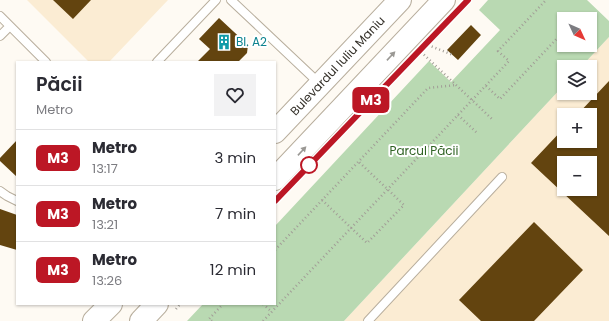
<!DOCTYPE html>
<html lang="en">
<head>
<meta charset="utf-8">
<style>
  :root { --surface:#fff; --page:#f2f2f3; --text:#2b2b33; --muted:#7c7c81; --line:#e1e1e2 }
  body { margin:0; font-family:Poppins,sans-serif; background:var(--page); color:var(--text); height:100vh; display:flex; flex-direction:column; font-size:15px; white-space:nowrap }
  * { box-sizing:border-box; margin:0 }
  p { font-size:13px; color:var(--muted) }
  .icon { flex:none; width:22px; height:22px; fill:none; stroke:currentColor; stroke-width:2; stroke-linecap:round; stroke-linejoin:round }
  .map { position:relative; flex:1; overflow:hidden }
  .drawer { position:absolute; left:16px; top:61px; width:260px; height:244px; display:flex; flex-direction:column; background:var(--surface); border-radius:0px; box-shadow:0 1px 3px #0004 }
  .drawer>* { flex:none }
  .badge { padding:0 8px; border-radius:6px; font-size:14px; line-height:26px }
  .needle { width:26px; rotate:134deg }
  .fabs { position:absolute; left:557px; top:12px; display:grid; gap:8px }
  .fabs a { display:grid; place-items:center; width:40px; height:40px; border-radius:0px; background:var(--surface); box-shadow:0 1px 3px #0004; font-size:20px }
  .map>.badge { position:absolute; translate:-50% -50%; box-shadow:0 0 0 2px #fff }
  .round { display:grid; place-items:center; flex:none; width:42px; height:42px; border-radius:0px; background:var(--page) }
  .overview { display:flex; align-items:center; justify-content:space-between; height:68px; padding:0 20px }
  h1 { font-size:19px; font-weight:600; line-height:30px }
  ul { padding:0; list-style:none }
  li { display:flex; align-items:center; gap:12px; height:56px; padding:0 20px; border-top:1px solid var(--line) }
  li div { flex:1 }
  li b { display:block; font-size:15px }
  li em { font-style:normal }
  li .badge { min-width:44px; font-weight:700; text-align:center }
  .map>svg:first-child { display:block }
  .built { fill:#fbecd3; fill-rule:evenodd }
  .green { fill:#b9d9b2; fill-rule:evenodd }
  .building { fill:#63440f; fill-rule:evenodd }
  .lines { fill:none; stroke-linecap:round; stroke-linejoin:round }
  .lane-casing { stroke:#b8ae9d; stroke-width:10 }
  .primary-casing { stroke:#b8ae9d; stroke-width:24 }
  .path { stroke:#a19d96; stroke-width:2.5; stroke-dasharray:1 3; stroke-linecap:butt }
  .lane { stroke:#fff; stroke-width:8 }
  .primary { stroke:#fff; stroke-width:22 }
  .oneway { fill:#9a9894 }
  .line-casing { stroke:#fff; stroke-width:9 }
  .line { stroke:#bc1725; stroke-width:6 }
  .stop-dot { fill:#fff; stroke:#bc1725; stroke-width:2 }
  .labels { text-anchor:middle; stroke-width:4; stroke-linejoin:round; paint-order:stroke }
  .culture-label { font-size:12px; fill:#0d838f; stroke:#fff; text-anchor:start }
  .street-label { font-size:12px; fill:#343029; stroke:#fff }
  .park-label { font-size:12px; fill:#306324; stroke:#fff }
</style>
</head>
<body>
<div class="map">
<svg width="609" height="321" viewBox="0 0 609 321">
  <rect width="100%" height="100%" fill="#fefaf3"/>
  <!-- built -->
  <path class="built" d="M27,0H168L109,62H89Z
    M609,37V321H344L564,85V93H590V67H581ZM564,115H590V141H564ZM564,163H590V189H564Z"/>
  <!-- green -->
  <path class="green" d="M488,0H587L609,21V37L581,67H564V85L344,321H187L203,304H275V226L429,61L451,82L500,30L479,10ZM564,19H590V45H564Z"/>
  <!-- building -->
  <path class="building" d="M53,0H91L73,19Z
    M219,18L248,45L247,53L238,62H197L210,49L199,39Z
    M471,25L481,35L458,60L447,50Z
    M609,81V236L531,163L564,128V141H590V115H577ZM564,163H590V189H564Z
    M17,140V177L0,161V158Z
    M0,209L17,215V250L0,245Z
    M534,222L583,270L534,321H481L459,300Z"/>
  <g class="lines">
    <!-- lane casing -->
    <g class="lane-casing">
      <path id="lane" d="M231,0L320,84
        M0,16L46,62
        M0,36L10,26
        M157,62L216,0
        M0,191L7,196L17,201
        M368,321L502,177"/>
    </g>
    <!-- primary casing -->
    <g class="primary-casing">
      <g id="primary">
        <path id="s1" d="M275,132L400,0"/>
        <path d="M275,179L444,0"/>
        <path d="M94,321L111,304"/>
        <path d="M141,321L157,304"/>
      </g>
    </g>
    <!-- path -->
    <path class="path" d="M428,45L453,55
      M421,52L492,119
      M486,86L500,99L563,32
      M458,115L477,133
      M322,200L367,243L404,205L359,162
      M275,250L428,88L456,85
      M263,304L272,312
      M176,309L180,304
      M212,321L209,319L223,304
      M263,321L509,61L498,51L546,0"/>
    <!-- lane -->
    <use href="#lane" class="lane"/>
    <!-- primary -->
    <use href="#primary" class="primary"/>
  </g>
  <!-- one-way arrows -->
  <defs><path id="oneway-solid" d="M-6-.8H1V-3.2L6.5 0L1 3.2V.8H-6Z"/></defs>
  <g class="oneway">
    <use href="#oneway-solid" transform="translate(391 56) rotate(-47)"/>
    <use href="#oneway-solid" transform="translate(302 151) rotate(-47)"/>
  </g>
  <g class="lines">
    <!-- line casing -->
    <g class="line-casing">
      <path id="line" d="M275,201L468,0"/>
    </g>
    <!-- line -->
    <use href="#line" class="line"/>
  </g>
  <!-- icons -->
  <defs>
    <g id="building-bare" transform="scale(1.2)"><path d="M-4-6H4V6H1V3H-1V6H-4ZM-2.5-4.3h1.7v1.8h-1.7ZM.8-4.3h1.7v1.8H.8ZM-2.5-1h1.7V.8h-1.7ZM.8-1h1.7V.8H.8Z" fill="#0f9aa8" stroke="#fff" stroke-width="2.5" paint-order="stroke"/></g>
  </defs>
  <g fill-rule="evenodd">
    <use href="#building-bare" x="224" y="42"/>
  </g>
  <!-- markers -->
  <circle class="stop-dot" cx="309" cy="165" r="8"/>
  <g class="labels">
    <!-- culture labels -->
    <g class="culture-label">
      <text x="236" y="46">Bl. A2</text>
    </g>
    <!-- street labels -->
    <g class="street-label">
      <text dy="4" stroke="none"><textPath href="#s1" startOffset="91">Bulevardul Iuliu Maniu</textPath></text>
    </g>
    <!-- park labels -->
    <g class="park-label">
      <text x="424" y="155">Parcul Păcii</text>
    </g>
  </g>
</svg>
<div class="fabs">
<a><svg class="needle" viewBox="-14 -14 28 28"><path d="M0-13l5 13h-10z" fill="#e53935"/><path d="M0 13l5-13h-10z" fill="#7c7c81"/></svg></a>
<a><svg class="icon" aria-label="layers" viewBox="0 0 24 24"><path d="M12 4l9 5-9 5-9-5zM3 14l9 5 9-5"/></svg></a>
<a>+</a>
<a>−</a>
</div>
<b class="badge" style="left:371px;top:100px;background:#bc1725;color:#fff">M3</b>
<section class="drawer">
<div class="overview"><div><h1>Păcii</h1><p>Metro</p></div><a class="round"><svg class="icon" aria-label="heart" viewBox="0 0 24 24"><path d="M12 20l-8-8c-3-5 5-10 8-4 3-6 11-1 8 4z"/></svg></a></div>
<ul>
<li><span class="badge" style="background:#bc1725;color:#fff">M3</span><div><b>Metro</b><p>13:17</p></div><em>3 min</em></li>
<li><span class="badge" style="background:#bc1725;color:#fff">M3</span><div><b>Metro</b><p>13:21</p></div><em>7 min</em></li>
<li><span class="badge" style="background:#bc1725;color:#fff">M3</span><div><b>Metro</b><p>13:26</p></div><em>12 min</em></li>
</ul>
</section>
</div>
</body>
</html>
